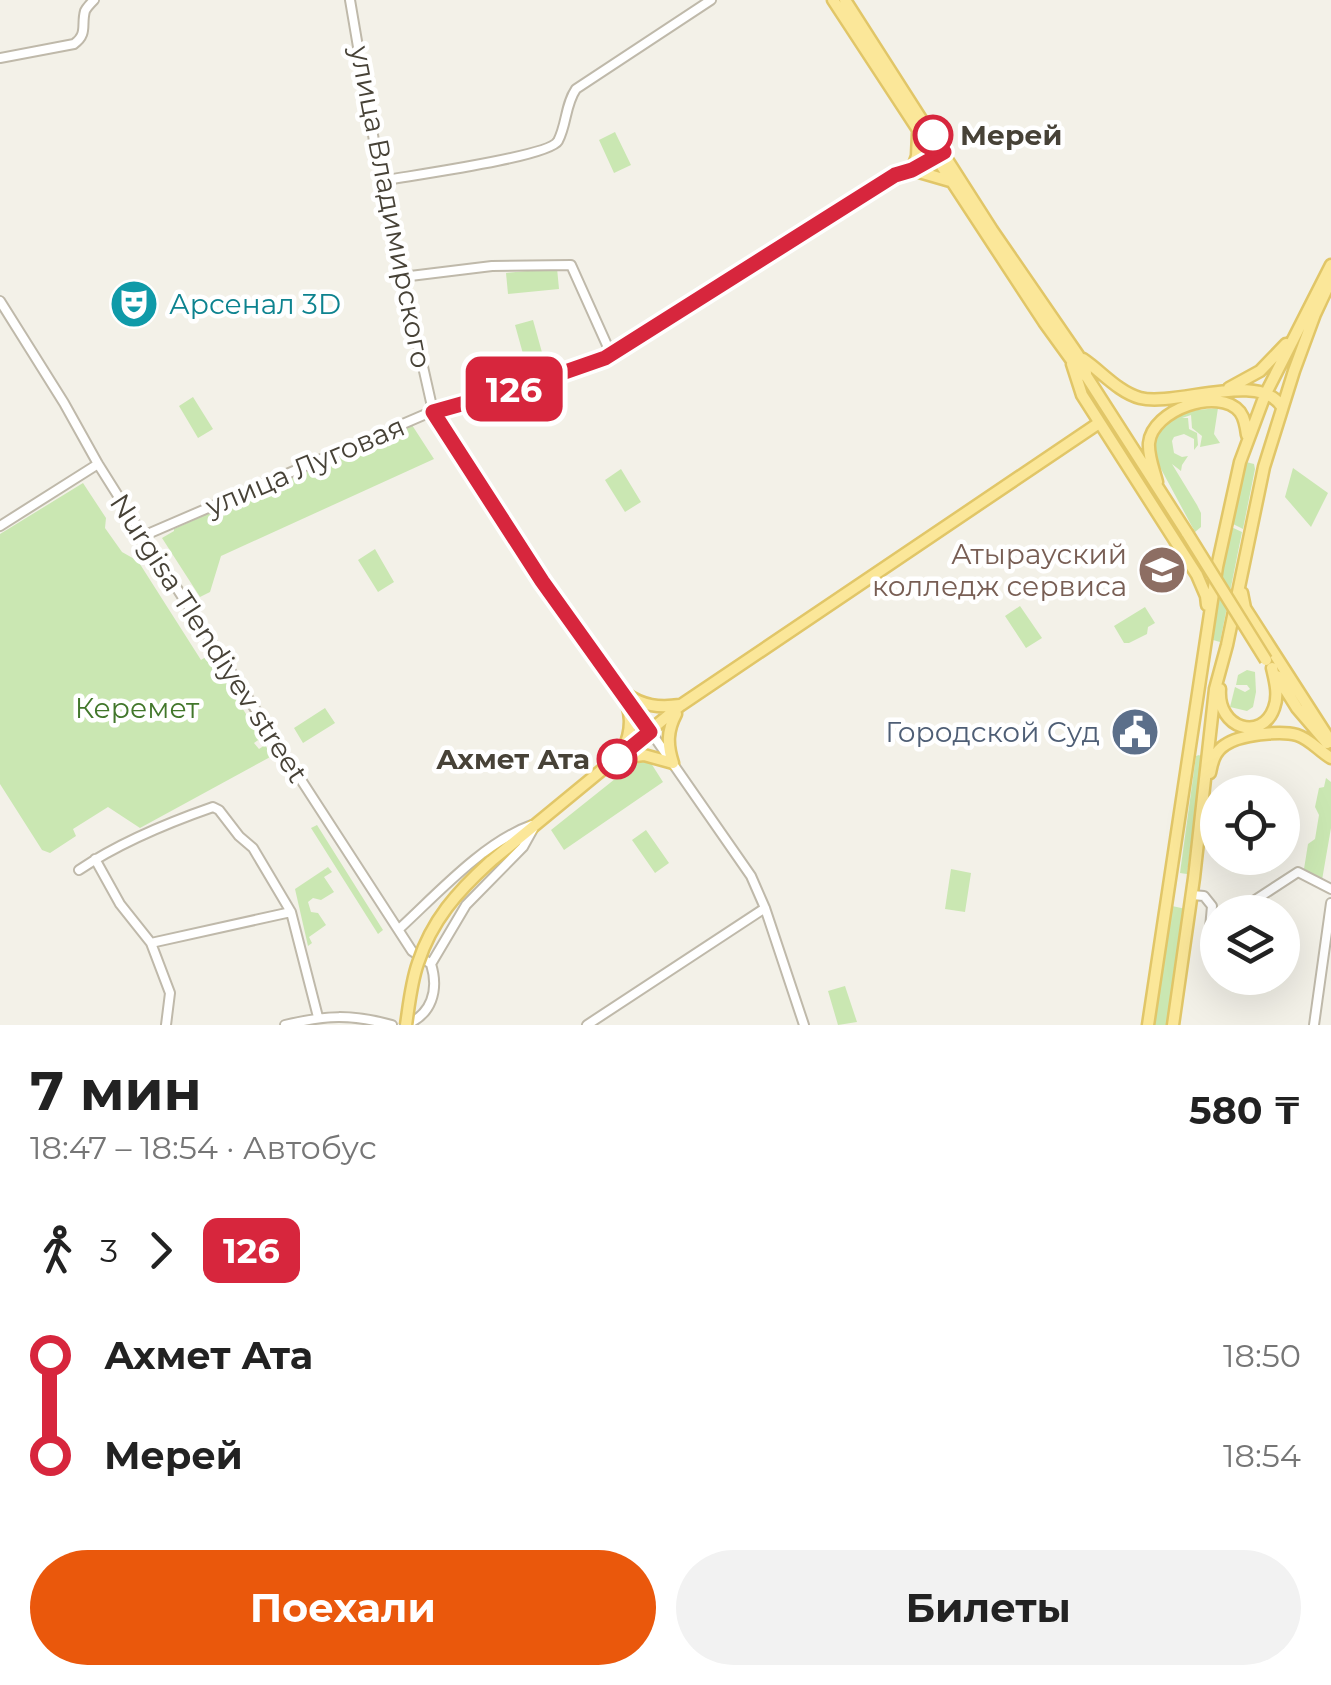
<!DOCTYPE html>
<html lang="ru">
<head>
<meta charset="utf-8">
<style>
  :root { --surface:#fff; --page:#f2f2f2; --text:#222; --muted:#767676; --accent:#ea580c }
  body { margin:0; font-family:Montserrat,sans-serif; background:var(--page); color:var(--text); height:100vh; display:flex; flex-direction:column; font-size:38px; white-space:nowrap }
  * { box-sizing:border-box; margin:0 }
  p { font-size:32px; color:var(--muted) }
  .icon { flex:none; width:55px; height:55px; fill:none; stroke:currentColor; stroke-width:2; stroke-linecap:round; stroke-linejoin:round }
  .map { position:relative; height:1025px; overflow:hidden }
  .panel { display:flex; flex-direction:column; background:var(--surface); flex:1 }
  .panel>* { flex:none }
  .badge { padding:0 20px; border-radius:15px; font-size:35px; line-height:65px }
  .controls { position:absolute; left:1200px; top:775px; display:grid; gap:20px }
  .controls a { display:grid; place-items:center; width:100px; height:100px; border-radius:50%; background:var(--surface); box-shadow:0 10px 40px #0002; font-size:50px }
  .map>.badge { position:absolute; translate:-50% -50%; box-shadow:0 0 0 5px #fff }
  .legs { display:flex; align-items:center; gap:15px; height:110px; padding:0 30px; font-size:32px }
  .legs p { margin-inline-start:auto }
  .summary { display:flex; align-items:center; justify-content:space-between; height:170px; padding:0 30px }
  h1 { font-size:55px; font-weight:700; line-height:75px }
  .button { display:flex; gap:20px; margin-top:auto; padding:20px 30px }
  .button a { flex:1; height:115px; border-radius:60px; background:var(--accent); color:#fff; font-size:40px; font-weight:700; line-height:115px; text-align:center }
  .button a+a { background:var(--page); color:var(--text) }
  ul { padding:0 30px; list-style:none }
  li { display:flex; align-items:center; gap:35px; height:100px; font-size:38px }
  li i { display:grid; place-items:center; width:15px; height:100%; margin:0 12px; background:currentColor }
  li i::after { content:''; width:25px; height:25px; margin:-12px; border:8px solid; border-radius:50%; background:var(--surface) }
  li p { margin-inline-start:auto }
  li:first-child i { background:linear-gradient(#0000 50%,currentColor 0) }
  li:last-child i { background:linear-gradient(currentColor 50%,#0000 0) }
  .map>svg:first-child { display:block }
  .green { fill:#cae7b2 }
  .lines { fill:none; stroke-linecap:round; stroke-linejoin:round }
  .minor-casing { stroke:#bfb9aa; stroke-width:12 }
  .major-casing { stroke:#e1c668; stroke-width:15 }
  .minor { stroke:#fff; stroke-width:8 }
  .major { stroke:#fbe799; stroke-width:10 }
  .major-bridge-casing { stroke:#e1c668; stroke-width:15; stroke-linecap:butt }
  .major-bridge { stroke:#fbe799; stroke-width:10 }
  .line-1-casing { stroke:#fff; stroke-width:22 }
  .line-1 { stroke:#d7263d; stroke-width:15 }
  .stop-1-dot { fill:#fff; stroke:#d7263d; stroke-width:5 }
  .labels { text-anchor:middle; stroke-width:9; stroke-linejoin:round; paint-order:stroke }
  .stop-label { font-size:28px; font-weight:bold; fill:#474237; stroke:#fff; text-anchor:start }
  .street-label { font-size:28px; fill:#474237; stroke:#fff }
  .culture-label { font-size:28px; fill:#0d838f; stroke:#fff; text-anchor:start }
  .education-label { font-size:28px; fill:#785e54; stroke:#fff; text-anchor:end }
  .park-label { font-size:28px; fill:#42772b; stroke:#fff }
  .service-label { font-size:28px; fill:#4e5e75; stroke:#fff; text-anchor:end }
</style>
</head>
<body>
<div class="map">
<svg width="1331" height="1025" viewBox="0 0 1331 1025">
  <rect width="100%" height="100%" fill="#f3f1e8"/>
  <!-- green -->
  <path class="green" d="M615,132L631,165L614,173L599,140Z
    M557,268L559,289L508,294L506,273Z
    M533,320L543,356L525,361L515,325Z
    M193,397L213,429L198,438L179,406Z
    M1218,408L1214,434L1220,443L1200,447L1202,436L1192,428L1191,415L1182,418H1188L1189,429L1197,433L1198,445L1194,450V439L1184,434L1174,437L1172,441L1174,453L1182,457L1188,456L1182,465L1181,471L1172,464L1197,505L1201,513V527L1195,532L1154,456L1153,438L1156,429L1177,412Z
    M412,425L434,459L221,556L210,592L200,597L162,538L174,531V529L232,503L233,500Z
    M1246,462L1254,464L1255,469L1243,529L1229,522L1242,465Z
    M1293,468L1328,493L1311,527L1285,497Z
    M621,469L641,502L625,512L605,480Z
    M83,483L106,518L105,528L122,552L138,561L201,660L209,655L261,738L254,743L259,749L265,745L272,756L140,828L108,807L73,829L76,836L50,853L42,850L0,784V534Z
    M1229,526L1242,532L1220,642L1213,640Z
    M375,549L394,582L378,592L358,560Z
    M1020,606L1042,638L1026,648L1005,616Z
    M1145,607L1155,623L1148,627L1147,634L1129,643H1124L1114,626Z
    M1247,670L1255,672L1256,692L1253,707L1247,711L1230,707L1235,687L1245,692L1250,689L1247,685H1236L1238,675Z
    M325,708L335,723L303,743L294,728Z
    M1199,755L1202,757L1187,874L1180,873L1196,756Z
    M649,760L663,782L564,850L551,830L635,763Z
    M1326,778L1331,782V828L1322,880L1304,869L1308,844L1315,839L1319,815L1315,807L1319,788L1324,787Z
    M317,825L383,930L378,934L311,828Z
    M646,830L669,863L655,873L632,840Z
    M328,867L332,872L324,877L334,892L321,900L313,898L308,902L311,912L318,913L326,925L309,937L312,943L308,946L295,889Z
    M951,869L971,873L965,912L945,909Z
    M1172,906L1186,909L1168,1025H1154Z
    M845,986L857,1022L838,1025L828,991Z"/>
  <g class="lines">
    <!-- minor casing -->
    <g class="minor-casing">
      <path id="minor" d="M350,0L380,176L433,411L542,581L621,691
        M0,58L74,44C88,34 81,25 85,11C86,9 92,2 94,0
        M381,181C407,176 549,157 558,141C567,124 565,105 576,89L711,0
        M402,277L492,266L571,265L611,354
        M0,301L64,403L98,464L154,553L412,951L431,964
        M0,526L98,464
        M143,536L433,411L523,387L592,364L895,175L912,170L937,156
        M630,702L751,876L765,908L804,1025
        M95,859L120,904L151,943L170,993L166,1025
        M79,870C119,843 167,823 213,807L219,810L239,836L253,848L291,912L318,1017
        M1192,895L1204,896L1212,906L1208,950L1218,952
        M1250,912L1252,902L1298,872L1331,889
        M399,929C437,894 484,842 532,825
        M151,943L291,912
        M431,964L466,905L523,847L533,829
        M285,1025C326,1015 351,1014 392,1025
        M405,1025C432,1015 439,990 431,964
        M587,1025L765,908
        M1314,1025L1331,903"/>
    </g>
    <!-- major casing -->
    <g class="major-casing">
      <path id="major" d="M833,0L1044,322L1078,369L1087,377L1187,533
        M845,0L992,230L1078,355L1086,373
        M918,133L917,156L912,170L950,181
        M1083,359C1101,371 1118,392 1140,398C1176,407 1260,370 1282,407
        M1072,364L1082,395L1197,575L1206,596L1207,605
        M1229,388L1260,371L1286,344
        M1157,482C1154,470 1148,456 1149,443C1152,410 1219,386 1240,412C1245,419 1246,427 1247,435
        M1242,593L1245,608L1331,742
        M1277,676L1297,708L1327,743
        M1220,689C1217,729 1262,742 1274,708C1279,695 1275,681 1272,668
        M621,690C632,711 633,729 623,750
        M626,694C643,706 659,708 680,705
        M618,758L644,755L673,763
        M673,763C667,745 667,731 676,714
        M1210,773C1212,762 1215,751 1225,745C1239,735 1280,730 1297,735C1310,739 1319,751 1331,758
        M490,862L681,705L1099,423
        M1148,1025L1217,567L1240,462L1265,395L1331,265
        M1173,1025L1194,878L1215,689L1227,645L1264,467L1294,371L1315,314L1331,280"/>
    </g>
    <!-- minor -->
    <use href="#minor" class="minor"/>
    <!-- major -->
    <use href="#major" class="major"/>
    <!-- major-bridge casing -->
    <g class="major-bridge-casing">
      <path id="major-bridge" d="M1187,533L1266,660
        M406,1025C409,1005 411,983 418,963C432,920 457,892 490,862"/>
    </g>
    <!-- major-bridge -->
    <use href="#major-bridge" class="major-bridge"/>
  </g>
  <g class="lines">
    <!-- line-1 casing -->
    <g class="line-1-casing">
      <path id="line-1" d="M617,759L650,732L542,581L433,412L522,387L605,358L895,175L912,170L944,152L933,135"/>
    </g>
    <!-- line-1 -->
    <use href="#line-1" class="line-1"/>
  </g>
  <!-- icons -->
  <defs>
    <g id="theatre-disc" transform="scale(2.5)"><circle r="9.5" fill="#0f9aa8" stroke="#fff"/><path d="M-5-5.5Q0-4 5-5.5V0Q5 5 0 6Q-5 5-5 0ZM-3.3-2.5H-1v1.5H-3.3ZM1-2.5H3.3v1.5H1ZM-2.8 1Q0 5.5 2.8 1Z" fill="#fff"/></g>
    <g id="university-disc" transform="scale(2.5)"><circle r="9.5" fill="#8d6e63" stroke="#fff"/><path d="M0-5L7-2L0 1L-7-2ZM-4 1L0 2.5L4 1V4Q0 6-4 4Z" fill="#fff"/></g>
    <g id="civic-disc" transform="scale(2.5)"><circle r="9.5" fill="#5c6f8a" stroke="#fff"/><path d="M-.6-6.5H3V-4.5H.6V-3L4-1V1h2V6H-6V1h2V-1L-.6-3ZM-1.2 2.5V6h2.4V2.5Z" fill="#fff"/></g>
  </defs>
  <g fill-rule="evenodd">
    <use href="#theatre-disc" x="134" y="304"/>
    <use href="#university-disc" x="1162" y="570"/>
    <use href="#civic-disc" x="1135" y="732"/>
  </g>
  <!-- markers -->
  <g class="stop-1-dot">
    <circle cx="933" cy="135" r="18"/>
    <circle cx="617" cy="759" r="18"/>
  </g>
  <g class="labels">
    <!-- stop labels -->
    <g class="stop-label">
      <text x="960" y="145">Мерей</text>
      <text x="590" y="769" text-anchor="end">Ахмет Ата</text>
    </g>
    <!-- street labels -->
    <g class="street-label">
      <text transform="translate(391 207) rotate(79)" y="10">улица Владимирского</text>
      <text transform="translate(305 466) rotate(-23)" y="10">улица Луговая</text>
      <text transform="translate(209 638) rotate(57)" y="10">Nurgisa Tlendiyev street</text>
    </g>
    <!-- culture labels -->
    <g class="culture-label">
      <text x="169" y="314">Арсенал 3D</text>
    </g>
    <!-- education labels -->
    <g class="education-label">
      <text x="1127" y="564">Атырауский<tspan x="1127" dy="32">колледж сервиса</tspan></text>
    </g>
    <!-- park labels -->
    <g class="park-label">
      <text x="137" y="718">Керемет</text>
    </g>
    <!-- service labels -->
    <g class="service-label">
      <text x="1100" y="742">Городской Суд</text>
    </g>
  </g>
</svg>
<div class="controls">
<a><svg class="icon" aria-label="locate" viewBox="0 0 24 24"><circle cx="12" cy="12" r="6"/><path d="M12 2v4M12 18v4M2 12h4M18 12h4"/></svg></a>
<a><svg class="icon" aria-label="layers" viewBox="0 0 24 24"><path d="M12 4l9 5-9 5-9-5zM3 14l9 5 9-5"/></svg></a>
</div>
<b class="badge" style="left:514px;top:389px;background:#d7263d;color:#fff">126</b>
</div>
<section class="panel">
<div class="summary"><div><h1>7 мин</h1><p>18:47 – 18:54 · Автобус</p></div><b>580 ₸</b></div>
<div class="legs"><svg class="icon" aria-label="walk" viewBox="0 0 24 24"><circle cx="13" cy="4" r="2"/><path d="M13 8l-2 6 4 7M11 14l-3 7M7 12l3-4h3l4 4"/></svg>3<svg class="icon" aria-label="forward" viewBox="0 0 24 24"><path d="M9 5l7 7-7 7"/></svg><b class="badge" style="background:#d7263d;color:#fff">126</b></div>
<ul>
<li><i style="color:#d7263d"></i><b>Ахмет Ата</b><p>18:50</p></li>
<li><i style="color:#d7263d"></i><b>Мерей</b><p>18:54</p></li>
</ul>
<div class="button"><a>Поехали</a><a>Билеты</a></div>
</section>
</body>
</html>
